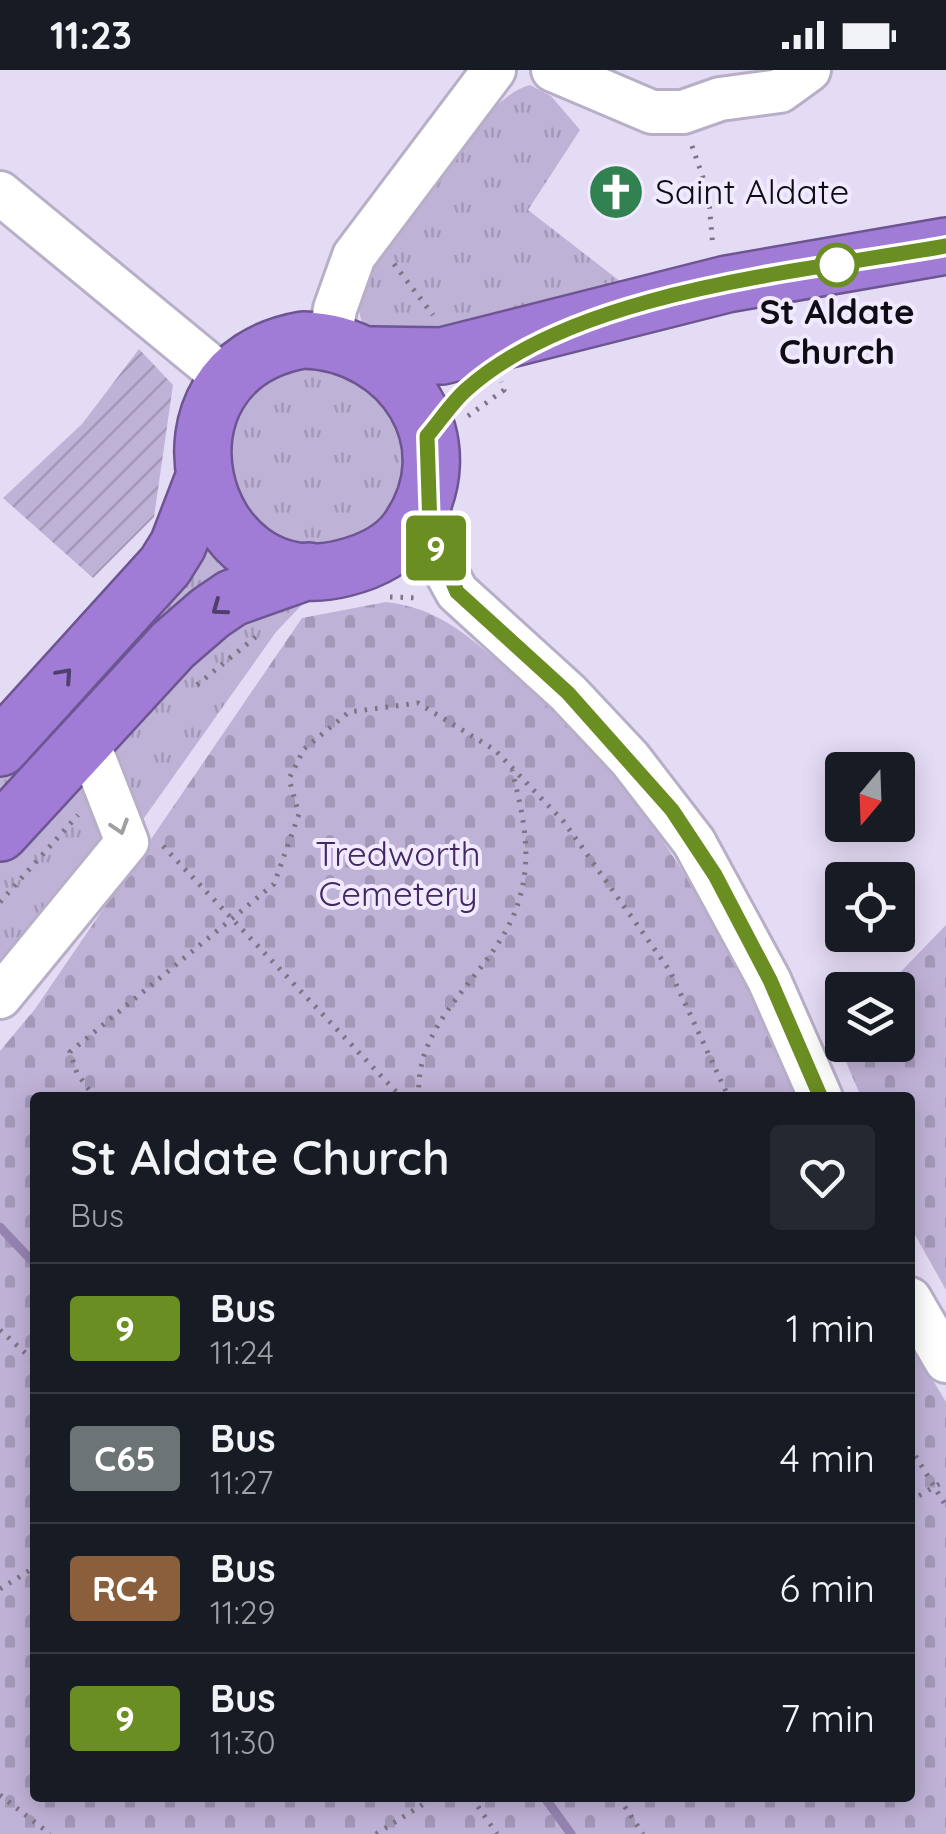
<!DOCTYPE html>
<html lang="en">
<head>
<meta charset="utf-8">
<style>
  :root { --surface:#171b24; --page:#242831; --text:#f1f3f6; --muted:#9ea1a6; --line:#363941 }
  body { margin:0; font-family:Quicksand,sans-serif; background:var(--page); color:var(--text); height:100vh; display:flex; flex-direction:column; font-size:38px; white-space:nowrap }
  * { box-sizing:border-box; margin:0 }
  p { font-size:32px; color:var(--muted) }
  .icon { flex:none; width:55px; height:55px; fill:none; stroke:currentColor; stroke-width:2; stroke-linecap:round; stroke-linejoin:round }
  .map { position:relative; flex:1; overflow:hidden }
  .panel { position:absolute; left:30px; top:1022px; width:885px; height:710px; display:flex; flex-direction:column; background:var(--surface); border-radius:10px; box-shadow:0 5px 25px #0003 }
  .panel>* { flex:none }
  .badge { padding:0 20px; border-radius:8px; font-size:35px; line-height:65px }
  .needle { width:65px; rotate:199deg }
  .tools { position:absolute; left:825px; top:682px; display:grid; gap:20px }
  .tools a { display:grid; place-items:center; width:90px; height:90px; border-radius:10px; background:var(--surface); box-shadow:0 5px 25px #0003; font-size:50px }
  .map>.badge { position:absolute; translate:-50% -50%; box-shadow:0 0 0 5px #fff }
  .round { display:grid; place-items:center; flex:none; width:105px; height:105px; border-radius:10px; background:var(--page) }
  .overview { display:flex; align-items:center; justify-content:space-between; height:170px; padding:0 40px }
  h1 { font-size:48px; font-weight:600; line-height:75px }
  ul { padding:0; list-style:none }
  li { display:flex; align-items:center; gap:30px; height:130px; padding:0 40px; border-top:2px solid var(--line) }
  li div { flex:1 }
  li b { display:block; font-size:38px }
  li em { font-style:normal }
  li .badge { min-width:110px; font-weight:700; text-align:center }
  .status { display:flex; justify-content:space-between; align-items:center; height:70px; padding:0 50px; background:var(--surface); direction:ltr }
  .status svg { height:28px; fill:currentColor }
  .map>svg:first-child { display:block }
  .grass { fill:url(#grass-tufts) }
  .cemetery { fill:url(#cemetery-stones) }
  .garden { fill:url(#garden-furrows) }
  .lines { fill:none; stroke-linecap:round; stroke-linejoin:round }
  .stream { stroke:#9584b2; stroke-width:9 }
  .minor-casing { stroke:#b7afc7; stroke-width:48 }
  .highway-casing { stroke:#6d5592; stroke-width:60 }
  .path { stroke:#7a7485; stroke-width:5; stroke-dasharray:2.5 8; stroke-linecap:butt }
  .minor { stroke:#fff; stroke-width:42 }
  .highway { stroke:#a07cd6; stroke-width:55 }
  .oneway { stroke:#503e6c }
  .oneway2 { stroke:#9f9ea1 }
  .line-casing { stroke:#fff; stroke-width:22 }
  .line { stroke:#6b8e23; stroke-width:15 }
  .stop-dot { fill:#fff; stroke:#6b8e23; stroke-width:5 }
  .labels { text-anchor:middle; stroke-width:8; stroke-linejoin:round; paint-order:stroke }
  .poi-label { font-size:35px; fill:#0f0c15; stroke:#f1eaff; text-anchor:start }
  .stop-label { font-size:35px; font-weight:bold; fill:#0f0c15; stroke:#f1eaff }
  .park-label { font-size:35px; fill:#432964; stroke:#f1eaff }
</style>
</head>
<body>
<div class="status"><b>11:23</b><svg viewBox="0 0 49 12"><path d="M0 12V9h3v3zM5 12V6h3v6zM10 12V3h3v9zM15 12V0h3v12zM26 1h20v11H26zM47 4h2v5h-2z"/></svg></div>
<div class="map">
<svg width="946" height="1764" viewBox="0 0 946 1764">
  <defs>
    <pattern id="grass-tufts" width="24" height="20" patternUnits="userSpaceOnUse" patternTransform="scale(2.5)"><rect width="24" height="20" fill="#bfb2d7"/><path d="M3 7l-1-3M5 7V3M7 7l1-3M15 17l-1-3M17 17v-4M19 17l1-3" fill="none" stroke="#a398b8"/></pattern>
    <pattern id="cemetery-stones" width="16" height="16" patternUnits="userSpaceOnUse" patternTransform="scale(2.5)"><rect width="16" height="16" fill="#bfb2d7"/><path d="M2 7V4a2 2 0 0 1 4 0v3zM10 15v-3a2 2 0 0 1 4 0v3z" fill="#a398b8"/></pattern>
    <pattern id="garden-furrows" width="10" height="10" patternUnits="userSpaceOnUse" patternTransform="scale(2.5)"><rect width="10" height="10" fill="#bfb2d7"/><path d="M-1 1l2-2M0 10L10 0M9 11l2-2" fill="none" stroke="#a398b8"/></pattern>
  </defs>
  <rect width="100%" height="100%" fill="#e4dcf5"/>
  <!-- grass -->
  <path class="grass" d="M530,15L551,26L580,60L528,140L621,212L492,265L419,280L364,257C355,239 357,207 370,190C376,183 388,179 394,171C427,132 482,27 530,15Z
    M329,290L407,345V437L334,501L276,562L127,772L0,927V678L95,571L219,361L261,306Z"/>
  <!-- cemetery -->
  <path class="cemetery" d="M386,532C438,538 465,564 504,596C645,713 728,862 800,1027L35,1028V1728H910V1272L946,1332V1764H0V981L35,939L302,548Z
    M946,855V1220L910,1156V1028L861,1027L836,968L842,962V975H898V920H883Z"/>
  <!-- garden -->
  <path class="garden" d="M139,279L173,315L154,447L93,508L3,428L82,354Z"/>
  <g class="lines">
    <!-- stream -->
    <path class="stream" d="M0,1157L35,1194
      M545,1728L571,1764"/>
    <!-- minor casing -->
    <g class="minor-casing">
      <path id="minor" d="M553,0L652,42H683L720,29L780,21L809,0
        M0,123L226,309
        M330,270L335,239L354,186L494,0
        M427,433L440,491L457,522L568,623L630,689L694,772L769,910L821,1028
        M0,927L127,772L86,667
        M910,1229L946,1291"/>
    </g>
    <!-- highway casing -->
    <g class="highway-casing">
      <path id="highway" d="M303,270C402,272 469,374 408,460C393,481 368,492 344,498C196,536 137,299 303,270Z
        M371,285L442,286L727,214L946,176
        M0,678L165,496L178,475L203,410
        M0,763L173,575L210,543L232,528L308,501"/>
    </g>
    <!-- path -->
    <path class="path" d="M692,76L708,122L713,177
      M394,194L433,245
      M468,346L504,320L501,312
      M390,527L419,528
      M197,615L258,565
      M163,776L402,1028
      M0,832L78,745
      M95,1028L77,1003L70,982L274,814L299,744L289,709L304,679L349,642L418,633L495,680L564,752L670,901L729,1028
      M419,1028C413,945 498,903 519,830C533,785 523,745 512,700
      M0,1260L35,1292
      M910,1377L946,1436
      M910,1431L946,1410
      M0,1519L35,1497
      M0,1725L50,1764
      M472,1728L497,1764
      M619,1728L643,1764
      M376,1764L433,1728"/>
    <!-- minor -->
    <use href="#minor" class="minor"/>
    <!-- highway -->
    <use href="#highway" class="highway"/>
  </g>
  <!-- one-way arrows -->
  <defs><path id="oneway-chevron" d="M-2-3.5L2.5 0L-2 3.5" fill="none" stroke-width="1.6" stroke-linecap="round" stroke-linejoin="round" transform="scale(2.5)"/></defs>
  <g class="oneway">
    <use href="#oneway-chevron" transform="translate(219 538) rotate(144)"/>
    <use href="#oneway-chevron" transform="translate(65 605) rotate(-48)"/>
  </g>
  <use class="oneway2" href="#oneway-chevron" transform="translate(120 757) rotate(72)"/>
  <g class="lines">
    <!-- line casing -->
    <g class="line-casing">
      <path id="line" d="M821,1028L770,910L715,805L672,740L568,623L457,522L430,458L427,366C440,351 452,332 467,319C578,220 802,202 946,176"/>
    </g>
    <!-- line -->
    <use href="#line" class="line"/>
  </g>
  <!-- icons -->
  <defs>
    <g id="church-disc" transform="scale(2.875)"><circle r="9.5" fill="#318151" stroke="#f1eaff"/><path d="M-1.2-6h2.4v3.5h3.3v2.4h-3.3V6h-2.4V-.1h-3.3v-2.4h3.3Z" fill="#fff"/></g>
  </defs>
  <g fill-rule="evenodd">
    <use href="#church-disc" x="616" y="122"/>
  </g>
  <!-- markers -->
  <circle class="stop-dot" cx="837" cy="195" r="20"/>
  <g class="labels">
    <!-- poi labels -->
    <g class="poi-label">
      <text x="655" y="134">Saint Aldate</text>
    </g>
    <!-- stop labels -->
    <g class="stop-label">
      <text x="837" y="254">St Aldate<tspan x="837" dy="40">Church</tspan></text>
    </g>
    <!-- park labels -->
    <g class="park-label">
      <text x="398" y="796">Tredworth<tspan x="398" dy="40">Cemetery</tspan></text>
    </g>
  </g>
</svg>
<div class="tools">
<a><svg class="needle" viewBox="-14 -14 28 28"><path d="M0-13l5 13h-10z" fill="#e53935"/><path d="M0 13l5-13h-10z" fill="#9ea1a6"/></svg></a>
<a><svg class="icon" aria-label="locate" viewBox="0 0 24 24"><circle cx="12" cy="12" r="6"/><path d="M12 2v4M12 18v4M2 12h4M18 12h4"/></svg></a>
<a><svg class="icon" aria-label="layers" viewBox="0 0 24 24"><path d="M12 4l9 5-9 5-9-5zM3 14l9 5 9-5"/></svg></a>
</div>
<b class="badge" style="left:436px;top:478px;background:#6b8e23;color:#fff">9</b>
<section class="panel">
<div class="overview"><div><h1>St Aldate Church</h1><p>Bus</p></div><a class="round"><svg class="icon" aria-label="heart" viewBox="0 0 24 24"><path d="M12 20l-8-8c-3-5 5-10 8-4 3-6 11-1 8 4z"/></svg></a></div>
<ul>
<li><span class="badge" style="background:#6b8e23;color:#fff">9</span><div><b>Bus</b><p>11:24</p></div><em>1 min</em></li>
<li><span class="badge" style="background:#6c7476;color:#fff">C65</span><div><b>Bus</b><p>11:27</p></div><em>4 min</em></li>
<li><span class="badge" style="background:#8b5e3c;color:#fff">RC4</span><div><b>Bus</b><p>11:29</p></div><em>6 min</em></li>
<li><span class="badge" style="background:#6b8e23;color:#fff">9</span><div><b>Bus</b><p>11:30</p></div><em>7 min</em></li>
</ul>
</section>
</div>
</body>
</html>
